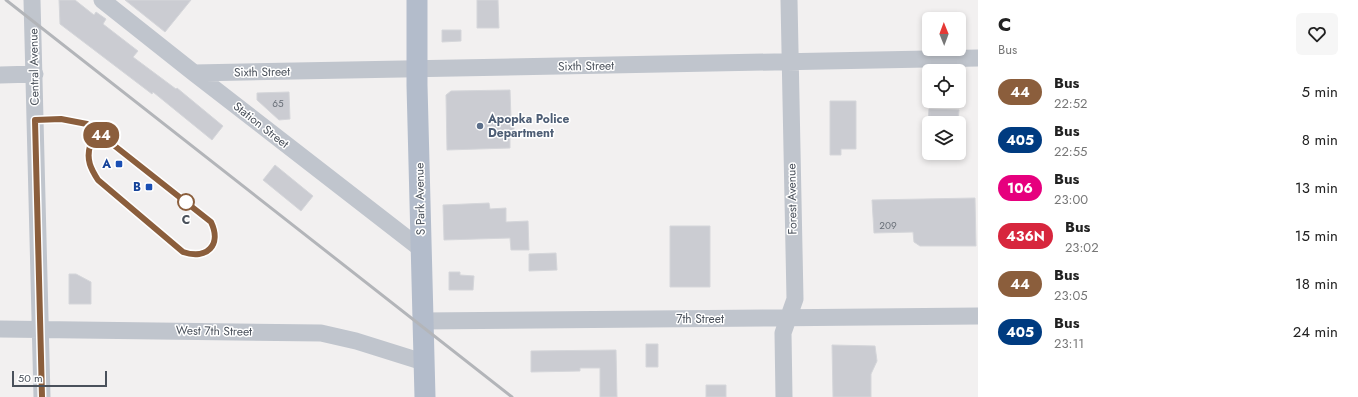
<!DOCTYPE html>
<html lang="en">
<head>
<meta charset="utf-8">
<style>
  :root { --surface:#fff; --page:#f6f6f6; --text:#222; --muted:#767676 }
  body { margin:0; font-family:Jost,sans-serif; background:var(--page); color:var(--text); height:100vh; display:flex; flex-direction:column; font-size:15px; white-space:nowrap }
  * { box-sizing:border-box; margin:0 }
  p { font-size:13px; color:var(--muted) }
  .icon { flex:none; width:22px; height:22px; fill:none; stroke:currentColor; stroke-width:2; stroke-linecap:round; stroke-linejoin:round }
  .map { position:relative; flex:1; overflow:hidden }
  .sheet { display:flex; flex-direction:column; background:var(--surface); width:380px }
  .sheet>* { flex:none }
  .badge { padding:0 8px; border-radius:13px; font-size:14px; line-height:26px }
  .needle { width:26px; rotate:359deg }
  .tools { position:absolute; left:922px; top:12px; display:grid; gap:8px }
  .tools a { display:grid; place-items:center; width:44px; height:44px; border-radius:6px; background:var(--surface); box-shadow:0 2px 6px #0003; font-size:20px }
  .scale { position:absolute; left:12px; bottom:10px; width:95px; box-sizing:border-box; padding-left:4px; border:2px solid #4a515b; border-top:0; font-size:11px; line-height:14px; white-space:nowrap; color:#4a515b; -webkit-text-stroke:3px #fff; paint-order:stroke }
  .map>.badge { position:absolute; translate:-50% -50%; box-shadow:0 0 0 2px #fff }
  .round { display:grid; place-items:center; flex:none; width:42px; height:42px; border-radius:6px; background:var(--page) }
  .overview { display:flex; align-items:center; justify-content:space-between; height:68px; padding:0 20px }
  h1 { font-size:19px; font-weight:700; line-height:30px }
  ul { padding:0; list-style:none }
  li { display:flex; align-items:center; gap:12px; height:48px; padding:0 20px }
  li div { flex:1 }
  li b { display:block; font-size:15px }
  li em { font-style:normal }
  li .badge { min-width:44px; font-weight:700; text-align:center }
  main { display:flex; flex:1; min-height:0 }
  .map>svg:first-child { display:block }
  .building { fill:#cbccd2; stroke:#d5d6da }
  .lines { fill:none; stroke-linecap:round; stroke-linejoin:round }
  .minor { stroke:#c0c5cd; stroke-width:17 }
  .major { stroke:#b3bccb; stroke-width:21 }
  .rail { stroke:#b3b5b9; stroke-width:3 }
  .line-casing { stroke:#fff; stroke-width:9 }
  .line { stroke:#8b5e3c; stroke-width:6 }
  .service-dot { fill:#5c6f8a; stroke:#fff; stroke-width:1.5 }
  .transit-dot { fill:#1a4fb4; stroke:#fff; stroke-width:1.5 }
  .stop-dot { fill:#fff; stroke:#8b5e3c; stroke-width:2 }
  .labels { text-anchor:middle; stroke-width:3; stroke-linejoin:round; paint-order:stroke }
  .number-label { font-size:10px; fill:#6a7079 }
  .street-label { font-size:12px; fill:#4a515b; stroke:#fff }
  .service-label { font-size:12px; font-weight:bold; fill:#4e5e75; stroke:#fff; text-anchor:start }
  .transit-label { font-size:12px; font-weight:bold; fill:#164399; stroke:#fff; text-anchor:end }
  .stop-label { font-size:12px; font-weight:bold; fill:#4a515b; stroke:#fff }
</style>
</head>
<body>
<main>
<div class="map">
<svg width="978" height="397" viewBox="0 0 978 397">
  <rect width="100%" height="100%" fill="#f2f0f0"/>
  <!-- building -->
  <path class="building" d="M59,0H75L94,15L96,12L106,19L103,24L138,51L133,57L176,89L177,88L223,126L212,140L153,92L152,94L60,24Z
    M125,0H191L165,32Z
    M477,0H498L499,28H477Z
    M442,30H461V41L442,42Z
    M510,90L511,119H514V133H510V148L447,150L446,95L451,91Z
    M289,92L290,119L279,120L257,100V93Z
    M830,101H856V149H841V155H830Z
    M929,109L959,110L958,123H928Z
    M275,165L313,196L301,211L263,180Z
    M975,198L976,246H920L914,242L913,232L874,233L872,200Z
    M489,203L490,209L506,208V222L528,221L529,250H511L510,238L444,240L443,205Z
    M670,226H710V287H670Z
    M556,253L557,270L529,271V254Z
    M449,272H460V275L474,276L473,290H449Z
    M69,274H76L91,282V304H69Z
    M646,344H658V367H646Z
    M832,345L875,346L877,361L871,374V397H833Z
    M616,350L617,397H600V368H580V371L531,372V351Z
    M706,385H726V397H706Z"/>
  <g class="lines">
    <!-- minor -->
    <path class="minor" d="M32,0L42,397
      M102,0L194,73L421,249
      M194,73L978,58
      M0,75L35,74
      M422,321L978,316
      M0,329L321,333L356,341L423,362
      M784,397L783,333L795,299L789,0"/>
    <!-- major -->
    <path class="major" d="M417,0V85L425,397"/>
    <!-- rail -->
    <path class="rail" d="M6,0L512,397"/>
  </g>
  <g class="lines">
    <!-- line casing -->
    <g class="line-casing">
      <path id="line" d="M42,397L35,120L61,119L87,124L211,222C222,245 207,260 183,252L98,180C91,169 86,160 90,146"/>
    </g>
    <!-- line -->
    <use href="#line" class="line"/>
  </g>
  <!-- markers -->
  <circle class="service-dot" cx="480" cy="126" r="4"/>
  <g class="transit-dot">
    <rect x="115" y="160" width="8" height="8" rx="2"/>
    <rect x="145" y="183" width="8" height="8" rx="2"/>
  </g>
  <circle class="stop-dot" cx="186" cy="202" r="8"/>
  <g class="labels">
    <!-- number labels -->
    <g class="number-label">
      <text x="278" y="107">65</text>
      <text x="888" y="229">209</text>
    </g>
    <!-- street labels -->
    <g class="street-label">
      <text transform="translate(586 66) rotate(-1)" y="4">Sixth Street</text>
      <text transform="translate(34 67) rotate(-91)" y="4">Central Avenue</text>
      <text transform="translate(262 72) rotate(-1)" y="4">Sixth Street</text>
      <text transform="translate(261 125) rotate(38)" y="4">Station Street</text>
      <text transform="translate(420 199) rotate(-91)" y="4">S Park Avenue</text>
      <text transform="translate(792 199) rotate(-91)" y="4">Forest Avenue</text>
      <text x="700" y="323">7th Street</text>
      <text transform="translate(214 331) rotate(1)" y="4">West 7th Street</text>
    </g>
    <!-- service labels -->
    <g class="service-label">
      <text x="488" y="123">Apopka Police<tspan x="488" dy="14">Department</tspan></text>
    </g>
    <!-- transit labels -->
    <g class="transit-label">
      <text x="111" y="168">A</text>
      <text x="141" y="191">B</text>
    </g>
    <!-- stop labels -->
    <g class="stop-label">
      <text x="186" y="224">C</text>
    </g>
  </g>
</svg>
<div class="tools">
<a><svg class="needle" viewBox="-14 -14 28 28"><path d="M0-13l5 13h-10z" fill="#e53935"/><path d="M0 13l5-13h-10z" fill="#767676"/></svg></a>
<a><svg class="icon" aria-label="locate" viewBox="0 0 24 24"><circle cx="12" cy="12" r="6"/><path d="M12 2v4M12 18v4M2 12h4M18 12h4"/></svg></a>
<a><svg class="icon" aria-label="layers" viewBox="0 0 24 24"><path d="M12 4l9 5-9 5-9-5zM3 14l9 5 9-5"/></svg></a>
</div>
<div class="scale">50 m</div>
<b class="badge" style="left:101px;top:135px;background:#8b5e3c;color:#fff">44</b>
</div>
<section class="sheet">
<div class="overview"><div><h1>C</h1><p>Bus</p></div><a class="round"><svg class="icon" aria-label="heart" viewBox="0 0 24 24"><path d="M12 20l-8-8c-3-5 5-10 8-4 3-6 11-1 8 4z"/></svg></a></div>
<ul>
<li><span class="badge" style="background:#8b5e3c;color:#fff">44</span><div><b>Bus</b><p>22:52</p></div><em>5 min</em></li>
<li><span class="badge" style="background:#003b80;color:#fff">405</span><div><b>Bus</b><p>22:55</p></div><em>8 min</em></li>
<li><span class="badge" style="background:#e6007e;color:#fff">106</span><div><b>Bus</b><p>23:00</p></div><em>13 min</em></li>
<li><span class="badge" style="background:#d7263d;color:#fff">436N</span><div><b>Bus</b><p>23:02</p></div><em>15 min</em></li>
<li><span class="badge" style="background:#8b5e3c;color:#fff">44</span><div><b>Bus</b><p>23:05</p></div><em>18 min</em></li>
<li><span class="badge" style="background:#003b80;color:#fff">405</span><div><b>Bus</b><p>23:11</p></div><em>24 min</em></li>
</ul>
</section>
</main>
</body>
</html>
